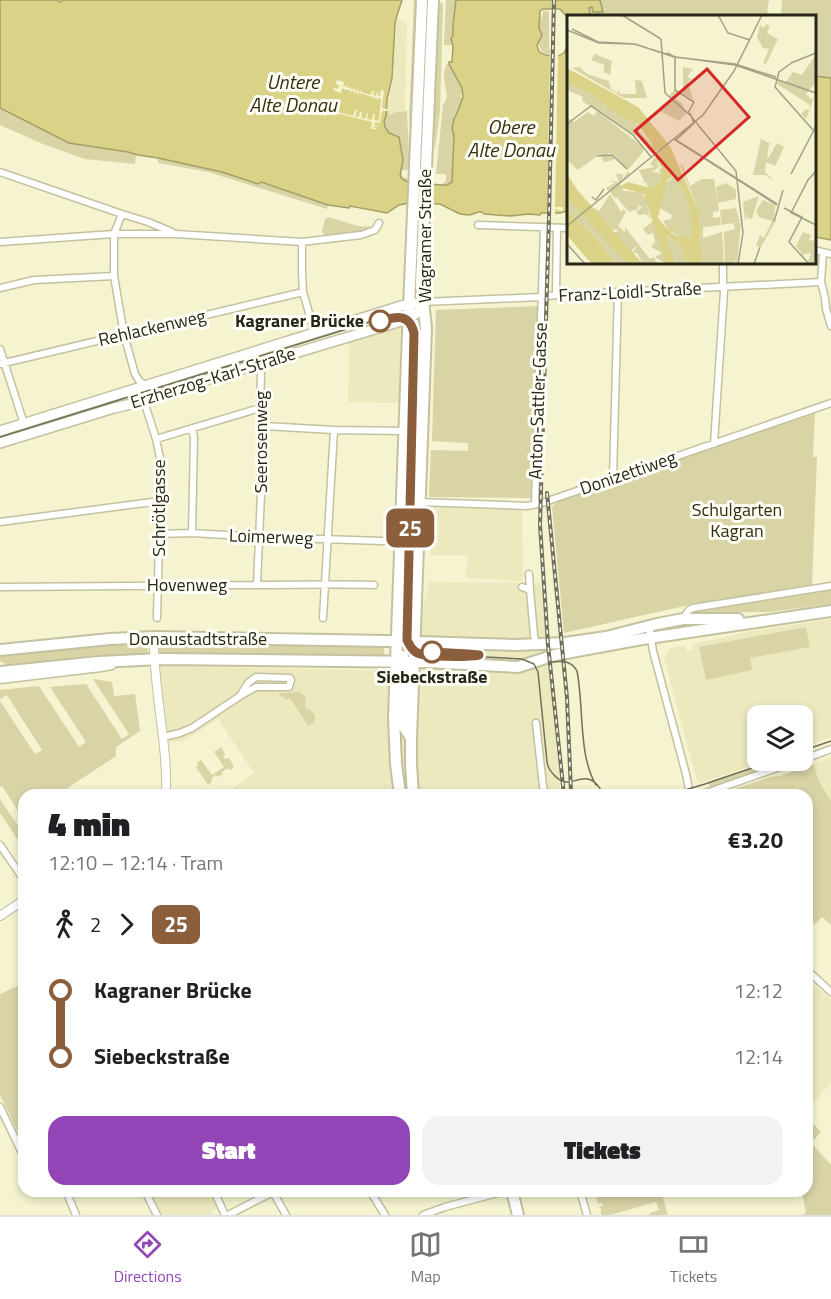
<!DOCTYPE html>
<html lang="en">
<head>
<meta charset="utf-8">
<style>
  :root { --surface:#fff; --page:#f2f2f2; --text:#202124; --muted:#757577; --line:#e0e0e0; --accent:#9245b6 }
  body { margin:0; font-family:"Titillium Web",sans-serif; background:var(--page); color:var(--text); height:100vh; display:flex; flex-direction:column; font-size:22px; white-space:nowrap }
  * { box-sizing:border-box; margin:0 }
  p { font-size:20px; color:var(--muted) }
  .icon { flex:none; width:33px; height:33px; fill:none; stroke:currentColor; stroke-width:2; stroke-linecap:round; stroke-linejoin:round }
  .map { position:relative; flex:1; overflow:hidden }
  .side { position:absolute; left:18px; top:789px; width:795px; height:408px; display:flex; flex-direction:column; background:var(--surface); border-radius:18px; box-shadow:0 3px 9px #0003 }
  .side>* { flex:none }
  .badge { padding:0 12px; border-radius:9px; font-size:21px; line-height:39px }
  .controls { position:absolute; left:747px; top:705px; display:grid; gap:12px }
  .controls a { display:grid; place-items:center; width:66px; height:66px; border-radius:12px; background:var(--surface); box-shadow:0 3px 9px #0003; font-size:30px }
  .map>.badge { position:absolute; translate:-50% -50%; box-shadow:0 0 0 3px #fff }
  .legs { display:flex; align-items:center; gap:9px; height:66px; padding:0 30px; font-size:20px }
  .legs p { margin-inline-start:auto }
  .summary { display:flex; align-items:center; justify-content:space-between; height:102px; padding:0 30px }
  h1 { font-size:33px; font-weight:800; line-height:45px }
  .cta { display:flex; gap:12px; margin-top:auto; padding:12px 30px }
  .cta a { flex:1; height:69px; border-radius:18px; background:var(--accent); color:#fff; font-size:24px; font-weight:800; line-height:69px; text-align:center }
  .cta a+a { background:var(--page); color:var(--text) }
  ul { padding:0 30px; list-style:none }
  li { display:flex; align-items:center; gap:21px; height:66px; font-size:22px }
  li i { display:grid; place-items:center; width:9px; height:100%; margin:0 8px; background:currentColor }
  li i::after { content:''; width:15px; height:15px; margin:-8px; border:4px solid; border-radius:50%; background:var(--surface) }
  li p { margin-inline-start:auto }
  li:first-child i { background:linear-gradient(#0000 50%,currentColor 0) }
  li:last-child i { background:linear-gradient(currentColor 50%,#0000 0) }
  .dock { display:flex; justify-content:space-around; align-items:center; height:84px; border-top:2px solid var(--line); background:var(--surface); font-size:16px; color:var(--muted) }
  .dock a { display:grid; justify-items:center; gap:3px }
  .dock .on { color:var(--accent) }
  .map>svg:first-child { display:block }
  .built { fill:#ece9bf }
  .green { fill:#d8d4a6 }
  .water { fill:#dad387; stroke:#a49f66; stroke-width:1.5 }
  .pier { fill:#f5f3d0 }
  .lines { fill:none; stroke-linecap:round; stroke-linejoin:round }
  .minor-casing { stroke:#c4c1a0; stroke-width:9 }
  .tertiary-casing { stroke:#c4c1a0; stroke-width:10 }
  .secondary-casing { stroke:#c4c1a0; stroke-width:12 }
  .primary-casing { stroke:#c4c1a0; stroke-width:14 }
  .minor { stroke:#fff; stroke-width:6 }
  .tertiary { stroke:#fff; stroke-width:8 }
  .secondary { stroke:#fff; stroke-width:9 }
  .primary { stroke:#fff; stroke-width:10 }
  .tram { stroke:#71705b; stroke-width:1.5 }
  .rail-casing { stroke:#71705b; stroke-width:4 }
  .rail { stroke:#fffef7; stroke-width:1.5; stroke-dasharray:4.5; stroke-linecap:butt }
  .line-1-casing { stroke:#fff; stroke-width:14 }
  .line-1 { stroke:#8b5e3c; stroke-width:9 }
  .stop-1-dot { fill:#fff; stroke:#8b5e3c; stroke-width:3 }
  .labels { text-anchor:middle; stroke-width:6; stroke-linejoin:round; paint-order:stroke }
  .street-label { font-size:18px; fill:#272619; stroke:#fffef7 }
  .stop-label { font-size:18px; font-weight:bold; fill:#272619; stroke:#fffef7; text-anchor:end }
  .park-label { font-size:18px; fill:#312d0b; stroke:#fffef7 }
  .water-label { font-size:20px; font-style:italic; fill:#353210; stroke:#fffef7 }
  .inset-road { fill:none; stroke:#a3a187; stroke-width:1.5 }
  .view { fill:#d62828; fill-opacity:0.15; stroke:#d62828; stroke-width:3 }
  .inset-edge { fill:none; stroke:#272619; stroke-width:3 }
</style>
</head>
<body>
<div class="map">
<svg width="831" height="1215" viewBox="0 0 831 1215">
  <rect width="100%" height="100%" fill="#f5f3d0"/>
  <!-- built -->
  <path class="built" d="M396,17L407,24L405,107L404,113L389,115V111H387V99L393,72L394,29Z
    M401,326L399,403L348,402L349,342Z
    M433,506L522,508L523,581L466,578L468,555H430Z
    M429,582L541,583L561,795H223L254,773L218,719L185,740L165,743L156,666L406,671Z
    M831,619V737L803,747L802,716H758V760L766,761L700,783L697,781L664,658L669,649L685,645L687,651L693,650L692,644L752,631Z
    M831,757V801L821,785L813,764Z
    M807,979L831,1000V1083L807,1110Z
    M151,1191H208L217,1209L213,1211L214,1213L210,1215H162Z"/>
  <!-- green -->
  <path class="green" d="M414,0H418L412,148L409,118Z
    M446,0H456L453,36L451,38L452,45H444Z
    M600,0H769L767,12L769,13V16H571L590,14L589,8L602,5Z
    M782,0H831V126L815,127L814,16H781Z
    M442,2L443,6L440,111L435,150L434,132L439,9L440,3Z
    M543,11H549V50H552V53L546,54L542,52L539,45H537L538,49L541,53L536,48L540,14L541,21Z
    M447,64H452L462,89L463,95H460V97H463L458,111L454,119L452,128L454,136L452,182L447,185L439,184H442L446,181V174H436L443,105L447,97C446,85 441,75 447,64Z
    M0,108L69,143L128,152L136,154L135,164L85,159L43,144L0,125Z
    M387,111H389V115L396,112H403L404,111H407L409,155V170H402L401,171L403,177L408,179V182H405L399,178L387,133L382,124Z
    M158,158L222,172L258,184L260,182L328,205L327,209L208,172L158,163Z
    M328,217L358,226L374,227V229L362,233L328,237L324,235L322,231L325,219Z
    M539,306L532,498L429,497L431,450L468,451V443L432,441L436,310Z
    M815,413L813,457H817L812,585L698,603L564,633L552,507L557,502Z
    M831,588V604L769,612L696,613L694,610Z
    M806,627L810,647L750,658L752,670L706,680L699,647Z
    M147,641L148,655L9,666L0,661V653Z
    M156,642L384,645V656L332,655L282,658L158,656Z
    M93,679L112,682L114,696L135,694L140,731L116,747V756L57,795H24V820L2,786L0,787V701L35,754L42,750L7,695L0,699V690L39,686L79,747L86,742L50,687L86,684L122,739L129,734Z
    M298,692C302,693 304,695 306,699L305,706L308,710L310,709L315,716L314,723L308,726L290,698L286,700L283,696L281,697L279,695L281,693Z
    M221,747L225,754L223,757L225,759L229,758L234,767L230,770L228,768L222,772L223,774L218,777L216,775L211,779L212,782L208,785L196,767L198,766L197,763L201,760L212,775L224,767L214,752Z
    M772,760L788,761L710,787L708,782Z
    M813,764L821,785L831,801V925L822,917L815,924L814,923L811,926L812,928L807,935V917L811,913L807,910V795H716L770,777L780,776Z
    M0,799L24,835V865L18,856L21,854L24,849L0,813Z
    M24,983V1145L0,1095V994Z
    M807,1117L821,1132L811,1143L831,1165V1215H801L806,1213L802,1191H807Z
    M613,1191H632V1194L635,1196L637,1194L636,1191H661L668,1215H649L650,1213L659,1210L656,1202L610,1215H601V1208H599V1207L603,1206L602,1203L598,1204L596,1196Z"/>
  <!-- water -->
  <path class="water" d="M0,0H57L60,2L62,0H402L395,22L392,78L387,99L386,116L384,121L385,127L389,133L399,137L403,160L400,176L402,179L408,182L441,185H447L452,182L454,136L452,128L454,119L458,111L463,97L462,88L449,64V62H452L453,46L451,38L453,36V25L456,0H600L603,12H593L592,7L589,8L590,14L567,17L560,9H543L540,11L539,28L542,35L537,45L539,52C545,56 557,58 564,53L566,49L568,48V211L560,213H541L540,215L529,214L510,216L484,214L482,212H478L470,215L460,214L440,204L409,203L399,205L387,213L350,206L349,208L328,205L261,182L258,184L222,172L158,158L138,155L128,152L69,143L0,108Z
    M814,76L831,78V240L815,237Z"/>
  <!-- pier -->
  <path class="pier" d="M550,52L558,53L555,207H563V211L555,209V216H547Z
    M337,80L344,82L343,86L346,87L348,84L347,88H350L351,86V89L354,90L355,87V90L357,91L358,88V91L360,92L361,89V92L371,95L372,91H374L373,95L376,96L377,92L378,93V96H380L381,90L384,91L382,108L387,109V111H382L380,123L375,122L374,125L380,127L373,126V127L376,128V129H371L372,122L328,111L326,116H324L329,99L331,100L329,110L334,111L336,103L339,104L338,112L353,116L355,110H357L355,117H359L360,112H362L361,118L365,119L367,113H368L367,119L372,120L373,114H375L374,120L379,121L381,99L378,98L376,101L377,98L374,97L373,100V97L359,93L358,96V93L355,92L354,95V91H352L350,94L351,91L348,90V93V90L345,89L344,91V89L342,88L341,93L333,90L334,88L338,89L339,85L335,84Z"/>
  <g class="lines">
    <!-- minor casing -->
    <g class="minor-casing">
      <path id="minor" d="M0,172L122,214L148,222L172,232
        M122,214L114,234V276L124,335L135,374L140,382L146,385
        M478,225L568,228
        M0,242L114,234H176L302,242L361,235L375,230L379,223
        M302,242V273L303,292L315,334
        M814,250L831,254
        M823,253L821,282L825,298L826,309L831,326
        M0,288L34,280L114,276
        M556,295L557,228
        M423,302L541,297L556,295L821,282
        M0,349L24,424
        M0,364L303,292
        M144,401L156,439L161,463L157,618
        M264,426L334,430L404,431
        M156,439L260,408
        M714,444L724,291L723,287V262
        M613,478L618,292
        M419,502L527,506L542,503L831,403
        M535,504L544,227
        M0,522L160,501
        M192,533L194,438L192,428
        M159,534L192,533L259,537L383,541
        M529,574L530,590
        M257,585L264,426L260,408L261,372
        M0,587C85,586 170,585 256,585C295,585 335,584 374,585
        M522,587L530,590L534,635L536,644
        M323,618L334,430
        M683,619L689,610L693,608L831,586
        M649,626L653,651L686,774L690,795
        M0,680L101,668L112,666
        M536,723L543,786L545,795
        M163,737L180,733L192,728L240,696L256,687H289L291,680L290,678L256,677L248,683L240,696
        M802,760L831,749
        M700,795L800,760
        M0,845L24,880
        M807,970L831,992
        M0,1107L24,1157
        M66,1191L76,1215
        M145,1191L157,1215
        M214,1191L225,1215
        M370,1191L385,1215
        M580,1191L587,1215
        M273,1192L286,1215
        M228,1215L275,1191
        M423,1215L445,1207L505,1191"/>
    </g>
    <!-- tertiary casing -->
    <g class="tertiary-casing">
      <path id="tertiary" d="M154,637C153,690 168,742 166,795
        M0,916L24,900"/>
    </g>
    <!-- secondary casing -->
    <g class="secondary-casing">
      <path id="secondary" d="M0,431L401,306L423,302
        M0,443L114,408L140,402L169,391L395,323L406,319L424,309"/>
    </g>
    <!-- primary casing -->
    <g class="primary-casing">
      <path id="primary" d="M0,650L110,639L154,637L386,641L515,645L565,643L606,637L657,624L683,619H738
        M403,656L404,670L402,724L411,738
        M0,672L99,662L161,659L427,662L518,667L555,655L642,639L831,611
        M400,795L396,764L394,718L408,332L422,0
        M413,795L411,764V738L426,328L421,282L422,264L433,0
        M512,1191L518,1215"/>
    </g>
    <!-- minor -->
    <use href="#minor" class="minor"/>
    <!-- tertiary -->
    <use href="#tertiary" class="tertiary"/>
    <!-- secondary -->
    <use href="#secondary" class="secondary"/>
    <!-- primary -->
    <use href="#primary" class="primary"/>
    <!-- tram -->
    <path class="tram" d="M0,437L389,316C403,313 414,319 416,333L409,633C409,642 413,649 423,652L468,654L485,657L522,659L534,664L538,672L547,762C548,768 550,771 554,775C569,791 577,774 591,780C598,783 600,789 604,795
      M551,662C562,661 571,660 577,671C584,705 578,755 596,785
      M802,751L831,741
      M668,795L705,784L776,760"/>
    <!-- rail casing -->
    <g class="rail-casing">
      <path id="rail" d="M554,0L549,217L540,525L548,645L564,795
        M547,493L567,698L571,792"/>
    </g>
    <!-- rail -->
    <use href="#rail" class="rail"/>
  </g>
  <g class="lines">
    <!-- line-1 casing -->
    <g class="line-1-casing">
      <path id="line-1" d="M380,321C395,317 409,312 414,333L407,640C410,646 413,652 420,654C430,657 469,657 479,655L468,654L432,652"/>
    </g>
    <!-- line-1 -->
    <use href="#line-1" class="line-1"/>
  </g>
  <!-- markers -->
  <g class="stop-1-dot">
    <circle cx="380" cy="321" r="10"/>
    <circle cx="432" cy="652" r="10"/>
  </g>
  <g class="labels">
    <!-- street labels -->
    <g class="street-label">
      <text transform="translate(425 236) rotate(-90)" y="6">Wagramer Straße</text>
      <text transform="translate(630 292) rotate(-3)" y="6">Franz-Loidl-Straße</text>
      <text transform="translate(152 328) rotate(-13)" y="6">Rehlackenweg</text>
      <text transform="translate(213 378) rotate(-17)" y="6">Erzherzog-Karl-Straße</text>
      <text transform="translate(538 401) rotate(-88)" y="6">Anton-Sattler-Gasse</text>
      <text transform="translate(261 442) rotate(-90)" y="6">Seerosenweg</text>
      <text transform="translate(628 473) rotate(-19)" y="6">Donizettiweg</text>
      <text transform="translate(159 508) rotate(-90)" y="6">Schrötlgasse</text>
      <text transform="translate(271 537) rotate(2)" y="6">Loimerweg</text>
      <text x="187" y="591">Hovenweg</text>
      <text x="198" y="645">Donaustadtstraße</text>
    </g>
    <!-- stop labels -->
    <g class="stop-label">
      <text x="364" y="327">Kagraner Brücke</text>
      <text x="432" y="683" text-anchor="middle">Siebeckstraße</text>
    </g>
    <!-- park labels -->
    <g class="park-label">
      <text x="737" y="516">Schulgarten<tspan x="737" dy="21">Kagran</tspan></text>
    </g>
    <!-- water labels -->
    <g class="water-label">
      <text x="293" y="89">Untere<tspan x="293" dy="23">Alte Donau</tspan></text>
      <text x="511" y="134">Obere<tspan x="511" dy="23">Alte Donau</tspan></text>
    </g>
  </g>
  <!-- overview -->
  <g transform="translate(567 15)">
    <rect width="249" height="249" fill="#f5f3d0"/>
    <path d="M199,9L203,11L200,18L211,24L199,49L196,48L202,34L196,33L190,22L193,10L197,13ZM28,39L45,46L43,60L37,57V50L24,45ZM249,39V67L239,79L245,85L248,79L242,97L239,104L234,99L239,94L234,91L241,95L242,96L243,90L210,69L212,65L218,68L226,57L235,60ZM13,52L20,59L42,66L44,74L51,78L52,73L53,79H69L68,65L75,66L80,83H57L5,53ZM116,52L126,54L120,62L125,64L121,67L126,84L111,77L107,83L115,88L119,99L112,106L93,96L104,87L102,81L107,75L116,80ZM0,68L14,73L16,70L40,91L66,99L73,117L86,131L80,129L72,118L68,121L15,86L16,82L2,76ZM30,96L76,132V137L61,155L47,140L42,138L38,141L45,140L47,144L46,145L37,147L33,139L11,155L0,145L1,103L7,107L21,97L27,101ZM194,124L206,130L202,129L200,145L210,128L217,132L208,151L199,147L198,157L207,166L198,160H186ZM98,129L99,135L88,142L92,152L85,157L93,158L92,155L94,154L93,153H95L93,168L83,173L82,172L80,174L78,173L81,172L79,167L74,168L77,166L72,155L87,152L83,149ZM113,149L116,151L123,171L135,164H147L152,196L146,197V203L153,202L154,210L136,212V223L155,217L157,249H135L132,197ZM61,156L63,160L53,169L57,176L73,177L78,182L90,172L80,192L86,204L99,249L88,242L95,238L84,232L88,227L86,218L81,220L76,214L86,206L83,200L80,196L84,205L79,199L72,200L69,197L77,191L72,192L71,187V194L62,197L51,184L53,181L49,184L43,177L46,173L42,176L39,173L48,168L42,166L52,167L49,159H56L55,165ZM108,161L123,189L125,224H116L101,215L96,206L104,204L105,200L91,192L98,168ZM159,168L169,175V184L151,188L149,172ZM0,179L10,188L61,249H49L18,209L20,216L1,195ZM43,179L54,197L56,194L59,197L51,211L58,217V212L83,244L86,242L92,249H76L70,238H65L71,230L63,237L48,219L51,215L44,214L25,192L32,196ZM192,181L185,204L180,203V198L178,206L176,187ZM196,185L208,190L207,209L194,232L189,231L193,220L197,223L205,206L192,202L189,196ZM169,193L173,207L167,208H174L170,249L169,245L166,249H158L157,217L168,214L166,208L155,210L153,195ZM236,217L244,220L242,225L249,226V249L241,247L244,238L236,239L238,245L232,239H235L229,231ZM98,221L113,229L120,249H106Z" fill="#d8d4a6"/>
    <path d="M0,53L71,92L103,131L132,197L135,249H120L113,229L99,221L107,248L99,249L77,179L52,172L61,167L83,173L93,168L95,153L88,143L98,134L84,137L79,132L86,130L69,107L55,102L21,77L0,68ZM107,161L122,188L125,223L109,221L102,216L107,217L106,212L101,215L91,203L100,165ZM0,159L11,176L76,249H61L1,184ZM0,194L20,216L15,208L20,212L49,249H25L15,238L0,220Z" fill="#dad387" fill-rule="evenodd"/>
    <path class="inset-road" d="M55,0L94,24L98,78L123,100L169,156L176,218L171,249M151,0L161,18L183,25M5,14L33,28M0,15L32,28L67,29L109,42L168,50L249,78M31,27L68,29L107,42L168,49L209,62M100,38L108,42V75L127,87L121,98M226,47L212,57L208,72L246,115M224,48L249,38M123,98L127,108L109,125L210,189M0,109L24,91L66,120L85,143M107,124L210,190M30,141L45,140L60,154M224,159L249,111M25,182L29,185L37,174M217,193L235,202L222,227L242,249M223,197L249,210M224,198L241,165L249,156M207,207L216,175M0,211L136,100L167,56L195,0M0,229L18,249M187,249L193,232"/>
    <path class="view" d="M140,54L182,102L111,165L68,116Z"/>
    <rect width="249" height="249" class="inset-edge"/>
  </g>
</svg>
<div class="controls">
<a><svg class="icon" aria-label="layers" viewBox="0 0 24 24"><path d="M12 4l9 5-9 5-9-5zM3 14l9 5 9-5"/></svg></a>
</div>
<b class="badge" style="left:410px;top:528px;background:#8b5e3c;color:#fff">25</b>
<section class="side">
<div class="summary"><div><h1>4 min</h1><p>12:10 – 12:14 · Tram</p></div><b>€3.20</b></div>
<div class="legs"><svg class="icon" aria-label="walk" viewBox="0 0 24 24"><circle cx="13" cy="4" r="2"/><path d="M13 8l-2 6 4 7M11 14l-3 7M7 12l3-4h3l4 4"/></svg>2<svg class="icon" aria-label="forward" viewBox="0 0 24 24"><path d="M9 5l7 7-7 7"/></svg><b class="badge" style="background:#8b5e3c;color:#fff">25</b></div>
<ul>
<li><i style="color:#8b5e3c"></i><b>Kagraner Brücke</b><p>12:12</p></li>
<li><i style="color:#8b5e3c"></i><b>Siebeckstraße</b><p>12:14</p></li>
</ul>
<div class="cta"><a>Start</a><a>Tickets</a></div>
</section>
</div>
<nav class="dock">
<a class="on"><svg class="icon" aria-label="directions" viewBox="0 0 24 24"><path d="M12 3l9 9-9 9-9-9zM9 14v-3h6M13 9l2 2-2 2"/></svg>Directions</a>
<a><svg class="icon" aria-label="map" viewBox="0 0 24 24"><path d="M3 6l6-2 6 2 6-2v14l-6 2-6-2-6 2zM9 4v14M15 6v14"/></svg>Map</a>
<a><svg class="icon" aria-label="tickets" viewBox="0 0 24 24"><path d="M3 7h18v10H3zM15 7v10"/></svg>Tickets</a>
</nav>
</body>
</html>
